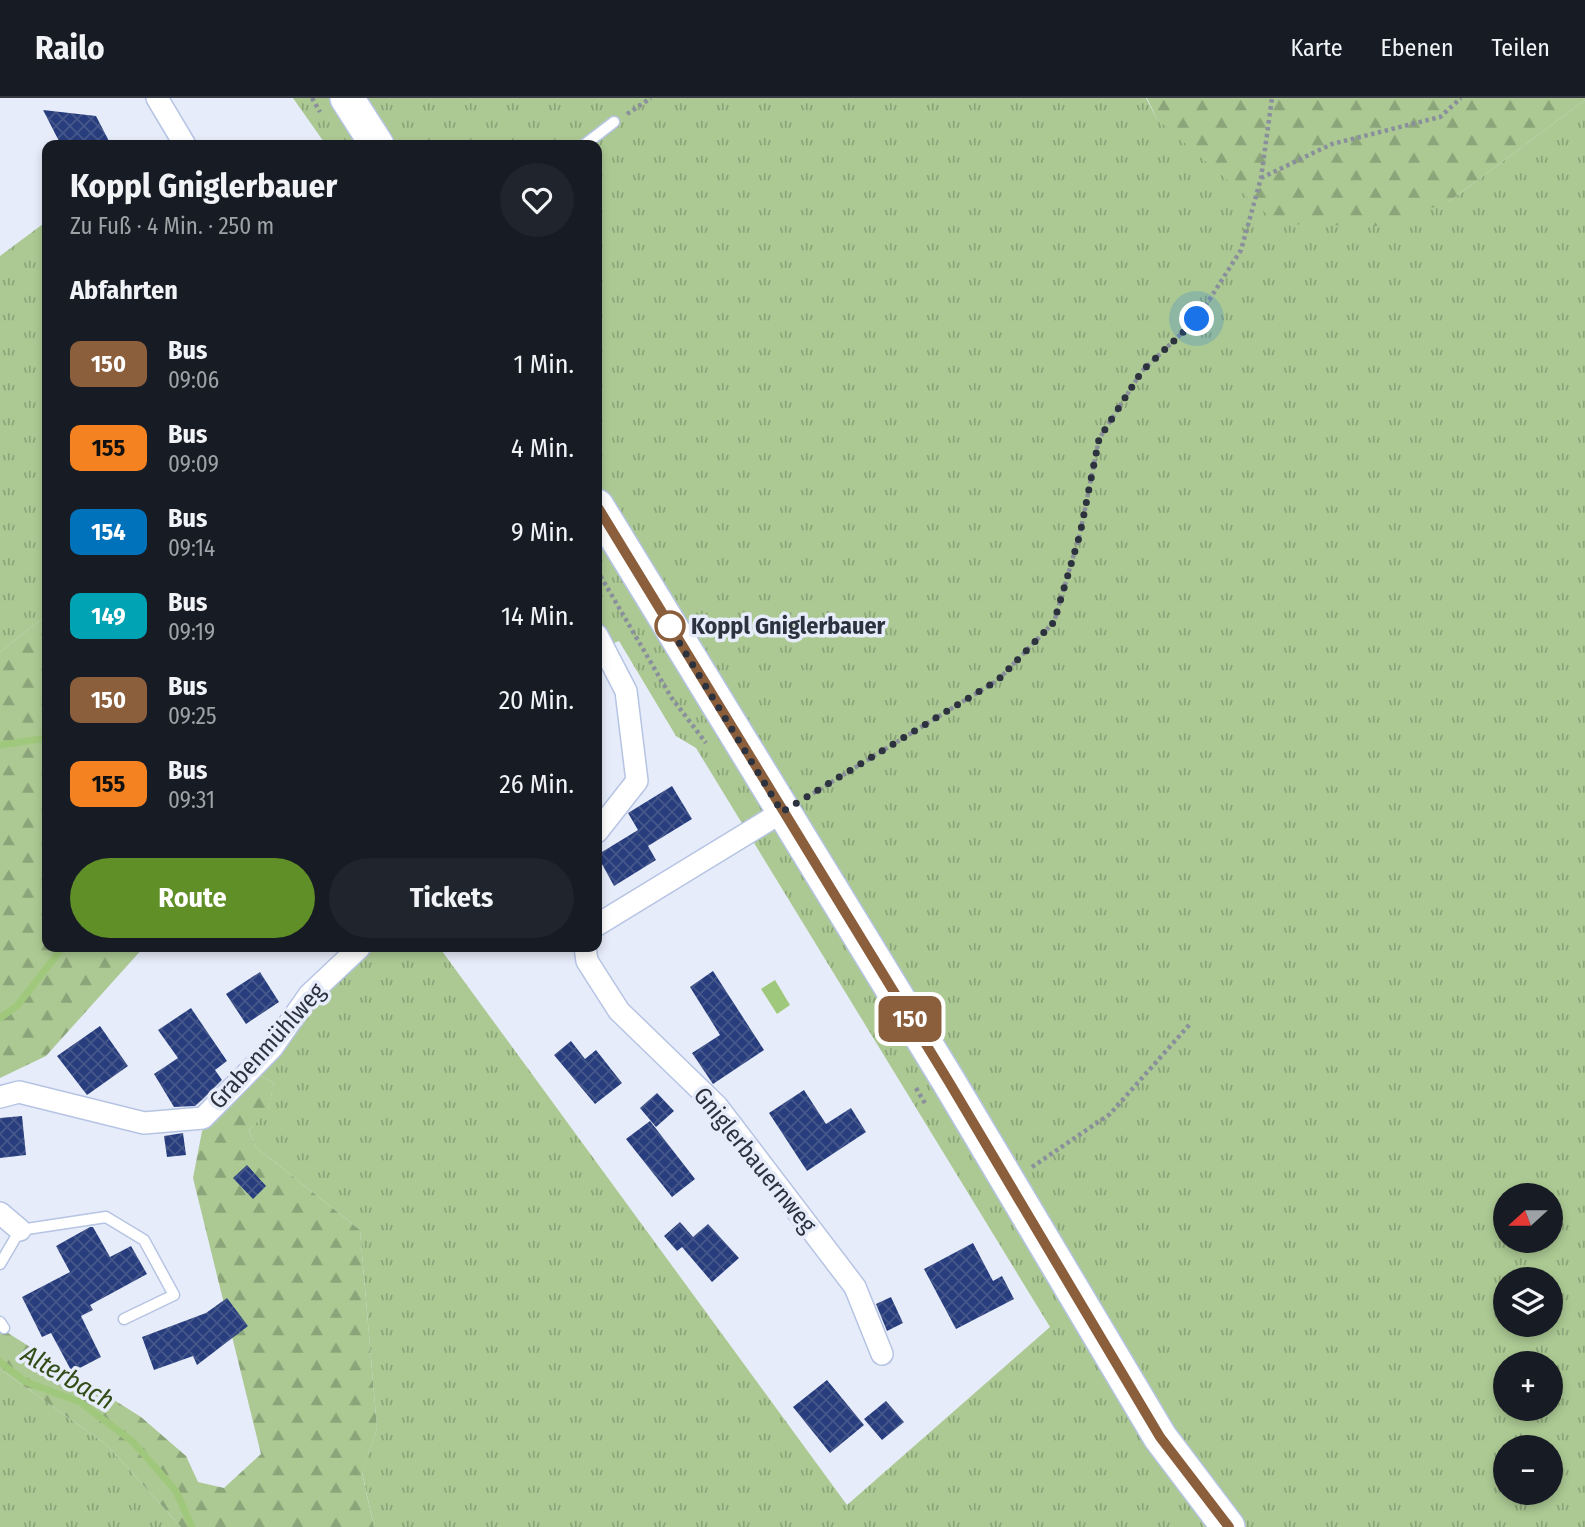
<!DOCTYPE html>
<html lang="de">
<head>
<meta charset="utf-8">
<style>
  :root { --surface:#171b24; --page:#20242c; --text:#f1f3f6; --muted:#9ea1a6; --line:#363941; --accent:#5f8f26 }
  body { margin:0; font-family:"Fira Sans Condensed",sans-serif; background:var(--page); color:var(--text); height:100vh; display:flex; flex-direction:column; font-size:26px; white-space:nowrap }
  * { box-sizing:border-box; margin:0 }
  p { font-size:23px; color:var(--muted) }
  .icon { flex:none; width:38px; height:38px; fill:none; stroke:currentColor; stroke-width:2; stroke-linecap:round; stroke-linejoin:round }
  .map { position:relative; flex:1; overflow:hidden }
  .drawer { position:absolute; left:42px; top:42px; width:560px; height:812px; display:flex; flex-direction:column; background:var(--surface); border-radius:14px; box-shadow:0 4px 10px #0003 }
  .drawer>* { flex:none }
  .badge { padding:0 14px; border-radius:10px; font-size:24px; line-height:46px }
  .needle { width:46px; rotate:249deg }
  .fabs { position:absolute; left:1493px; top:1085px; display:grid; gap:14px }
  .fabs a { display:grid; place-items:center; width:70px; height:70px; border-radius:50%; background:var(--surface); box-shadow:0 4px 10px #0003; font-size:35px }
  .you { position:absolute; width:35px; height:35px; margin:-18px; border:5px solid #fff; border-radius:50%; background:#1a73e8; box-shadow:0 0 0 10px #1a73e833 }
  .map>.badge { position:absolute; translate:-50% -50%; box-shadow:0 0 0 4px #fff }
  h2 { padding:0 28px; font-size:26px; line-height:63px }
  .round { display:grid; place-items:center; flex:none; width:74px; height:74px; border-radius:37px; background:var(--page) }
  .headline { display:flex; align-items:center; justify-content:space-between; height:119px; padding:0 28px }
  h1 { font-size:33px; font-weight:700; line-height:52px }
  .cta { display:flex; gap:14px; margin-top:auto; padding:14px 28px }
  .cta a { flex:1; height:80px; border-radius:42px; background:var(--accent); color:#fff; font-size:28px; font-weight:700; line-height:80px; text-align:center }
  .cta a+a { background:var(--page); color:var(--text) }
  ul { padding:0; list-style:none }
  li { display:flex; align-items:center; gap:21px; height:84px; padding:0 28px }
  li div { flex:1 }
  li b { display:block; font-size:26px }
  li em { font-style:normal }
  li .badge { min-width:77px; font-weight:700; text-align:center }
  header { display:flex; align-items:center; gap:42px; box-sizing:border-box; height:98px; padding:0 35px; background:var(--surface); border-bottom:2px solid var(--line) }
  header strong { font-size:33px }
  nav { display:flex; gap:38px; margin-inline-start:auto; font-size:24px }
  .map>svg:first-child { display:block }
  .grass { fill:url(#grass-tufts); fill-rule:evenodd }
  .forest { fill:url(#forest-firs) }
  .water { fill:#a0c87c }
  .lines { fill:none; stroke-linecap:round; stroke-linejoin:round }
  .stream { stroke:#a0c87c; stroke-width:7 }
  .building { fill:url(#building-cross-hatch) }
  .lane-casing { stroke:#b6c4e4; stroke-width:13 }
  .street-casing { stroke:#b6c4e4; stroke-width:24 }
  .primary-casing { stroke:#b6c4e4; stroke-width:36 }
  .path { stroke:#8a8f9c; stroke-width:4.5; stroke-dasharray:3.5 3.5; stroke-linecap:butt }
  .lane { stroke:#fff; stroke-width:10 }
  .street { stroke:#fff; stroke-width:21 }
  .primary { stroke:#fff; stroke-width:33 }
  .line-casing { stroke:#fff; stroke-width:16 }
  .line { stroke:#8b5e3c; stroke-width:10 }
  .walk { stroke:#2d323f; stroke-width:7; stroke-dasharray:0 12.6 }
  .stop-dot { fill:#fff; stroke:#8b5e3c; stroke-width:3.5 }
  .labels { text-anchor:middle; stroke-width:7; stroke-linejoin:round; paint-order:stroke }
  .stop-label { font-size:24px; font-weight:bold; fill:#2d323f; stroke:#e6ecf9; text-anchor:start }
  .street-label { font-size:24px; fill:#2d323f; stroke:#e6ecf9 }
  .water-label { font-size:26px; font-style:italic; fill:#334d18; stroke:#e6ecf9 }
</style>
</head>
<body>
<header>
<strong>Railo</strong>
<nav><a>Karte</a><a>Ebenen</a><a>Teilen</a></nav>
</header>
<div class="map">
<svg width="1585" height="1429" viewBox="0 0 1585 1429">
  <defs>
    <pattern id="grass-tufts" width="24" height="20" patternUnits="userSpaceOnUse" patternTransform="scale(1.75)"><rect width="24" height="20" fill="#acc993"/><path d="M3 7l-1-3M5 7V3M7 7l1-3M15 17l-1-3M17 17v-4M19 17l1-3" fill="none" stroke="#8ca479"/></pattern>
    <pattern id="forest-firs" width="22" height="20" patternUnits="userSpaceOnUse" patternTransform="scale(1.75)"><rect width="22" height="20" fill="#acc993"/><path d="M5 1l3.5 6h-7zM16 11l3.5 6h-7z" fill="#8ca479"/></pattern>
    <pattern id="building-cross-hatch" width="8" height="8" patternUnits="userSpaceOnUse" patternTransform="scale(1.75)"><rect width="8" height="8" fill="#283d7d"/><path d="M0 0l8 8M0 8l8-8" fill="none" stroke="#46588b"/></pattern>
  </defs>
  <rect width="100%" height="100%" fill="#e6ecf9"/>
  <!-- grass -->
  <path class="grass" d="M293,0H1146L1157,21L1447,105L1585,2V1429H374L362,1374L377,1330L360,1132L256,1049L249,1032L268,1012L274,985L261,978L334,879L379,849H439L847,1407L1050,1229L696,650L676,638L619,543L597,552V47H326ZM1505,1097H1550V1143H1505ZM1505,1181H1550V1227H1505ZM1505,1265H1550V1311H1505ZM1505,1349H1550V1395H1505Z
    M47,123V517L0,554V158Z
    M0,1271L107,1347L181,1429H0Z"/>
  <!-- forest -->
  <path class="forest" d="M1147,0H1585V2L1447,105L1376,128L1278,126L1157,21Z
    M47,517V849H144L46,958L0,980V554Z
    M261,978L274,985L268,1013L249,1032L256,1049L360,1132L377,1330L362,1375L374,1429H181L107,1347L0,1271V1230L141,1319L186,1358L198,1384L224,1390L261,1356L193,1080L202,1033Z"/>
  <!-- water -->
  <path class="water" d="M775,882L790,907L777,916L761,891Z"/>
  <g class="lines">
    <!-- stream -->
    <path class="stream" d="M0,647L47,640
      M0,920L17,908L63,849
      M0,1264L26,1284L80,1304L133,1344L176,1393L192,1429"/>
  </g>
  <!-- building -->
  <path class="building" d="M43,12L96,18L111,47H61Z
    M672,688L692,721L648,748L656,762L614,788L597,757L638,732L628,715Z
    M713,873L764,952L713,986L692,955L720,937L690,889Z
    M260,874L279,904L246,926L226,896Z
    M191,910L227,963L215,972L222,982L202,1002L195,1008L174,1009L154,976L178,960L158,932Z
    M100,928L128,968L87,997L57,958Z
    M571,943L585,961L596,952L622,985L595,1006L554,957Z
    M804,992L826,1026L851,1010L866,1034L807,1073L769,1015Z
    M657,995L674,1013L656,1029L640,1010Z
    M22,1018L26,1057L0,1060V1020Z
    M650,1023L695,1081L672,1099L626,1041Z
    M183,1035L186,1057L167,1059L164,1038Z
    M247,1067L266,1088L253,1101L233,1080Z
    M680,1124L693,1139L708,1126L739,1160L712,1184L682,1149L677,1153L664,1138Z
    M90,1129H93L110,1159L131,1148L147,1176L90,1207L93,1212L81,1218L101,1259L72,1274L51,1235L42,1239L22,1199L70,1174L56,1148Z
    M973,1145L993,1183L1002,1178L1014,1201L956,1231L924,1171Z
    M891,1199L903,1225L887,1233L876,1206Z
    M227,1200L248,1228L197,1267L193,1258L154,1272L142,1239L206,1215Z
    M827,1282L864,1327L830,1355L793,1309Z
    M886,1303L904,1324L882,1342L864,1321Z"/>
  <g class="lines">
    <!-- lane casing -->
    <g class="lane-casing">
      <path id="lane" d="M584,47L614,24
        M0,1166L20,1132L106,1119L144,1142L174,1197L124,1221
        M0,1224L4,1230"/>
    </g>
    <!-- street casing -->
    <g class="street-casing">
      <path id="street" d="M157,0L185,47
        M597,537L626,593L637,683L597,734
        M597,827L782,714
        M585,849L587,863L619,913L717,1008L855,1189L882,1256
        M0,999L19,994L144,1025L203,1020L272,950L309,897L360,849
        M0,1115L20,1132"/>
    </g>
    <!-- primary casing -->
    <g class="primary-casing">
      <path id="primary" d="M347,0L377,47
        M597,408L949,984L1160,1339L1228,1429"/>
    </g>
    <!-- path -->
    <path class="path" d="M312,0L320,14
      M627,16L651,0
      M1261,80L1332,46L1440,19L1461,0
      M597,472L671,599L706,645
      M807,699L998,582L1054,524L1080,436L1099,341L1142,273L1197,221L1241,152L1261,80L1272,0
      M916,990L926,1007
      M1032,1069L1110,1016L1190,926"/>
    <!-- lane -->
    <use href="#lane" class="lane"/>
    <!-- street -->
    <use href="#street" class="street"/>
    <!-- primary -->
    <use href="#primary" class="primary"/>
  </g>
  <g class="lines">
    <!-- line casing -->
    <g class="line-casing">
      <path id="line" d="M597,408L949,984L1160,1339L1229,1429"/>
    </g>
    <!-- line -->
    <use href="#line" class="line"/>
    <!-- walk -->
    <path class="walk" d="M670,528L668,526L782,714L998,582L1054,524L1080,436L1099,341L1142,273L1197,221"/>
  </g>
  <!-- markers -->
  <circle class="stop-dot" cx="670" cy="528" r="14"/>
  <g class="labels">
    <!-- stop labels -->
    <g class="stop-label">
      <text x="691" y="536">Koppl Gniglerbauer</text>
    </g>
    <!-- street labels -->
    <g class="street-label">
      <text transform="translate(267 948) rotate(-48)" y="8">Grabenmühlweg</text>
      <text transform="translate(755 1062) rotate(51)" y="8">Gniglerbauernweg</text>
    </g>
    <!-- water labels -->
    <g class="water-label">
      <text transform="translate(68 1279) rotate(30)" y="9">Alterbach</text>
    </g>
  </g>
</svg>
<div class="fabs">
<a><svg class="needle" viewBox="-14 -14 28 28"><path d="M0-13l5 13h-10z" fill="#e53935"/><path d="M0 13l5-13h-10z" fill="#9ea1a6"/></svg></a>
<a><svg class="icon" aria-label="layers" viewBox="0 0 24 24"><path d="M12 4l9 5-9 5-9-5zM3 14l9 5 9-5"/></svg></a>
<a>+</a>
<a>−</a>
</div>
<div class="you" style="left:1197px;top:221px"></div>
<b class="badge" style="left:910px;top:921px;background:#8b5e3c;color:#fff">150</b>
<section class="drawer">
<div class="headline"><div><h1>Koppl Gniglerbauer</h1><p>Zu Fuß · 4 Min. · 250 m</p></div><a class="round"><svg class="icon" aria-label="heart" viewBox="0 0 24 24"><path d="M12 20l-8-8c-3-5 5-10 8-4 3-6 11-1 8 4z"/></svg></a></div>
<h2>Abfahrten</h2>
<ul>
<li><span class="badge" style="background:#8b5e3c;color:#fff">150</span><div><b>Bus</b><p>09:06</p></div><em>1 Min.</em></li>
<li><span class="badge" style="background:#f58220;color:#111">155</span><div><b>Bus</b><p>09:09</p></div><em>4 Min.</em></li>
<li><span class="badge" style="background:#0072bc;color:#fff">154</span><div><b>Bus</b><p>09:14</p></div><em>9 Min.</em></li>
<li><span class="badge" style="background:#00a3b4;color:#fff">149</span><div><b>Bus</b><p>09:19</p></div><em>14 Min.</em></li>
<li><span class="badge" style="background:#8b5e3c;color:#fff">150</span><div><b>Bus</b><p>09:25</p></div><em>20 Min.</em></li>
<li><span class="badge" style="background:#f58220;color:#111">155</span><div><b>Bus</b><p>09:31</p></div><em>26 Min.</em></li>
</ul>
<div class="cta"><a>Route</a><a>Tickets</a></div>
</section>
</div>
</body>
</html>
